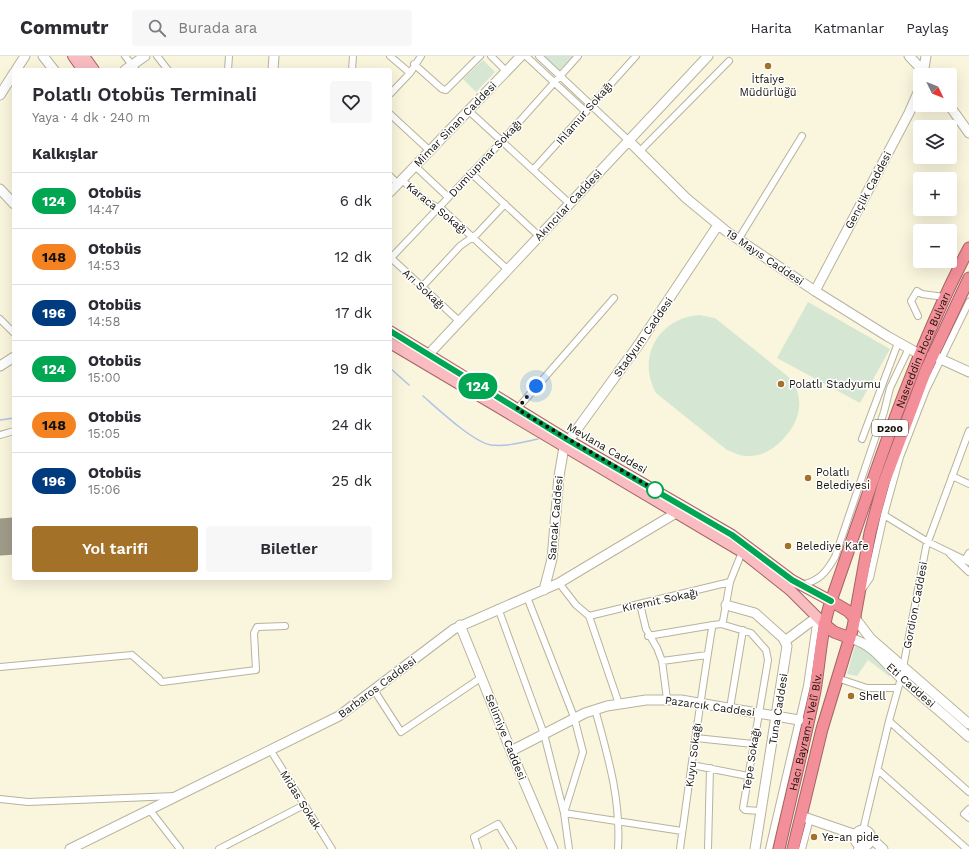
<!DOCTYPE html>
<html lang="tr">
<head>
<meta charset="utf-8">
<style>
  :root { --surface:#fff; --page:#f7f7f7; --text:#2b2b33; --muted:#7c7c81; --line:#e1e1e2; --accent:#a37127 }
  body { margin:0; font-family:"Work Sans",sans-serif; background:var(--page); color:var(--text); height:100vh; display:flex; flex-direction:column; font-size:15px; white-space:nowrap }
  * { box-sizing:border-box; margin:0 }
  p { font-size:13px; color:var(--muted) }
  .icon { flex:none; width:22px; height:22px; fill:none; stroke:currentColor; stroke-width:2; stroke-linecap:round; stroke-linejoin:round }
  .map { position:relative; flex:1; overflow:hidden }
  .drawer { position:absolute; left:12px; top:12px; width:380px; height:512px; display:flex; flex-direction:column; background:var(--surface); border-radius:4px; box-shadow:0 4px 16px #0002 }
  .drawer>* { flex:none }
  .badge { padding:0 8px; border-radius:13px; font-size:14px; line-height:26px }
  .needle { width:26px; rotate:133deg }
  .controls { position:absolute; left:913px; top:12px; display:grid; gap:8px }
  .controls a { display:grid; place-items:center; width:44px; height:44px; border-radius:4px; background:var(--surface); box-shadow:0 4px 16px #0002; font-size:20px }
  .you { position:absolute; width:20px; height:20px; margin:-10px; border:3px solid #fff; border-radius:50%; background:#1a73e8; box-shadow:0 0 0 6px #1a73e833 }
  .map>.badge { position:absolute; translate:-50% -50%; box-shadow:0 0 0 2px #fff }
  h2 { padding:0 20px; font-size:15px; line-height:36px }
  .round { display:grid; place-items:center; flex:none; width:42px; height:42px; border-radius:4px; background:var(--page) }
  .headline { display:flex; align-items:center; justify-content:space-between; height:68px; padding:0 20px }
  h1 { font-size:19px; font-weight:600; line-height:30px }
  .action { display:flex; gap:8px; margin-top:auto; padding:8px 20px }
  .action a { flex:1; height:46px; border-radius:4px; background:var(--accent); color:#fff; font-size:16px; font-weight:600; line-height:46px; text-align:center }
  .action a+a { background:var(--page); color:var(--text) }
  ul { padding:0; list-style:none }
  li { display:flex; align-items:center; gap:12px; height:56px; padding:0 20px; border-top:1px solid var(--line) }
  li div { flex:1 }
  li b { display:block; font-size:15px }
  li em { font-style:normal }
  li .badge { min-width:44px; font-weight:700; text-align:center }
  header { display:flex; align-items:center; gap:24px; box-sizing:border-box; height:56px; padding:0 20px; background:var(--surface); border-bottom:1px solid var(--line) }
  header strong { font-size:19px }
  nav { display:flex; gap:22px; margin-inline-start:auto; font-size:14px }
  .search { width:280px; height:36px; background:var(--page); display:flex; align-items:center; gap:10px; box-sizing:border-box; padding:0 14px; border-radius:4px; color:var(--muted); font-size:15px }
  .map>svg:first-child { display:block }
  .green { fill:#d5e7d3 }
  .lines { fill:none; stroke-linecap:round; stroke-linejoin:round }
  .stream { stroke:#aec4e6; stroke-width:1.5 }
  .runway { stroke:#a09c8a; stroke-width:37 }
  .street-casing { stroke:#b8b39d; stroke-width:8 }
  .secondary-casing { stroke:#b8b39d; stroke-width:11 }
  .primary-casing { stroke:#a56366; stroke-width:12 }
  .highway-casing { stroke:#a56366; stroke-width:13 }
  .street { stroke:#fff; stroke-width:6 }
  .secondary { stroke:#fff; stroke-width:9 }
  .primary { stroke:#f8bcc1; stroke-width:10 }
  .highway { stroke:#f38f98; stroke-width:11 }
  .line-casing { stroke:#fff; stroke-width:9 }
  .line { stroke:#00a651; stroke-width:6 }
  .walk { stroke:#14120a; stroke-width:4; stroke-dasharray:0 7.2 }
  .poi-dot { fill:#a37127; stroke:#fff; stroke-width:1.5 }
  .stop-dot { fill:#fff; stroke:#00a651; stroke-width:2 }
  .labels { text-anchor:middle; stroke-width:3; stroke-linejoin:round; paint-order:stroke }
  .shield { fill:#fff; stroke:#5a5954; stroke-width:1 }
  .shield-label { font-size:10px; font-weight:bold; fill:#14120a }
  .poi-label { font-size:11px; fill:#14120a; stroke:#fff; text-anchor:start }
  .street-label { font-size:11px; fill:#14120a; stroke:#fff }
</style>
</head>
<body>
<header>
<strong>Commutr</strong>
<div class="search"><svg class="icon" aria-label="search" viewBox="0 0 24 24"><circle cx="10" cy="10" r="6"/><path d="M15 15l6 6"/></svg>Burada ara</div>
<nav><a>Harita</a><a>Katmanlar</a><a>Paylaş</a></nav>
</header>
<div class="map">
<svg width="969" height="793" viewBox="0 0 969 793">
  <rect width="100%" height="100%" fill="#faf5dd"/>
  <!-- green -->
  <path class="green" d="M544,0H574L559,15Z
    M483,4L495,16L476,36L463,23Z
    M808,246L890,293L860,347L777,302Z
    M699,259L715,262L791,323C807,346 798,371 778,388C770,395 761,400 750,400C741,401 735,397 727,394L656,337C636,301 659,262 699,259Z
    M855,590L870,597L892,619L889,620L868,604L857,620L847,618Z"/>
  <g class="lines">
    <!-- stream -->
    <path class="stream" d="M390,312L409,329
      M423,340C438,353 473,386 491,389C507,391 523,386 538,383
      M0,364L14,362"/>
    <!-- runway -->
    <path class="runway" d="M0,481L14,480"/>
    <!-- street casing -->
    <g class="street-casing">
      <path id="street" d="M125,0L136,14
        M157,0L168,14
        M390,0L410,17
        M491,0L506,15
        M526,0L586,56
        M539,0L628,84
        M414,8L442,33L446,34L480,0
        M228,14L229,0
        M352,14L353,0
        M390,38L410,17L421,0
        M469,55L569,147
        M390,58L430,95
        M640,95L729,5
        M415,110L448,141
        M533,114L636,0
        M471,117L539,180
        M390,120L398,128
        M402,124L427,146L443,154L507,213
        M738,184L802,80
        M390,201L459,265
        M390,203L502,85L578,0
        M422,231L460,190L477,178L505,148
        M918,260L911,245L917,235L922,238L944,241
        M0,263L14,277
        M517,353L614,242
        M0,379L14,375
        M862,383L898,287
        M952,420L969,428
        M884,459L928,486L969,506
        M950,498L969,516
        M965,504L969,497
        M559,527L576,549L589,560L619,648
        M801,529C819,525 826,517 835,501L884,356L890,332L909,292
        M861,535L870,522L884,459L900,401L926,334L969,246
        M527,541L574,661L583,696L564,757L569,793
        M640,548L646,573L657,592L662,605L667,643
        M498,552L544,678L564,757L682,775
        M589,560L730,526
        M721,568L751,577L766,594L768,604L743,752L745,754L761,755
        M648,580L713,569
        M662,605L707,599
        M0,611L132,599
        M159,622L132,599L162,626L256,614L254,577L257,571L285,570
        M837,622L867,632H898
        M374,634L401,676L482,621
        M730,652L743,574
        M595,653C608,701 621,743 618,793
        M889,665L969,736
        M696,682L753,688
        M271,695L332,793
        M692,709L748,720
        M878,714L967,793
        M0,743L28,746L175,740
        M149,753L180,793
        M969,753L964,758L969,762
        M863,774L889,665L901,622L926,491L969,375
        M219,793L304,749
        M478,793L474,781L498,768L513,793
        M680,793C690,719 700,646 712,572L713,569L721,568L723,565L730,526L742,496
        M708,793L710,712
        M769,793L807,630L817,561
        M802,793L810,763
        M857,793L859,788"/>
    </g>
    <!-- secondary casing -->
    <g class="secondary-casing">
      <path id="secondary" d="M43,0L54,14
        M909,0L927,19
        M16,14L25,0
        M125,14L145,0
        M273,14L274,0
        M923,18L926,0
        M0,39L14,17
        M949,49L969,77
        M628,84L686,142L726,175L815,235L887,280L919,298
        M0,133L14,148
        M390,136L521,0
        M815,235L909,57L920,32
        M428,299L708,0
        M932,299L969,316
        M0,310L14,301
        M544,534L552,503L559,420L564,391L639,288L718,169
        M726,549L755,557L783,582L787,590L755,793
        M855,562L871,583L969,668
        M460,569L511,695L553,793
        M850,582C876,590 882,605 902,623C924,642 947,661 969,681
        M785,585L817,561
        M511,695L585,657L607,650L646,644H681L799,664
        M801,760L856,779
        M855 782a8 8 0 1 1 16 0a8 8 0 1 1-16 0Z
        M871,782L883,793
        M70,793L339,660L454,573L559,527L676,457"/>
    </g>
    <!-- primary casing -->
    <g class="primary-casing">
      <path id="primary" d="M73,0L83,14
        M84,0L94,14
        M390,275L568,384L732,479L792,524L831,545
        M390,287L742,496L790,534L824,568"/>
    </g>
    <!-- highway casing -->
    <g class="highway-casing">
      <g id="highway">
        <path d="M831,545L848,555L855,562"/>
        <path d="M824,568L834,576L850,582"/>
        <path id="s1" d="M779,793C791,740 804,688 815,635C820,605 821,574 831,545C873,425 910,305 969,192"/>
        <path d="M793,793L822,673L853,571L870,477L883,429L926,314L969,222"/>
      </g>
    </g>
    <!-- street -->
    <use href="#street" class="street"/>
    <!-- secondary -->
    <use href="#secondary" class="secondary"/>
    <!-- primary -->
    <use href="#primary" class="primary"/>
    <!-- highway -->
    <use href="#highway" class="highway"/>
  </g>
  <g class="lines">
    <!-- line casing -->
    <g class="line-casing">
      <path id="line" d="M390,275L568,384L732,479L792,524L831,545"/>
    </g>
    <!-- line -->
    <use href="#line" class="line"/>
    <!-- walk -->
    <path class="walk" d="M536,330L517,353L659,436L655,434"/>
  </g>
  <!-- markers -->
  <g class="poi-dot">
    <circle cx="768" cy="10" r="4"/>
    <circle cx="781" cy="328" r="4"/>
    <circle cx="808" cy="422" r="4"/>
    <circle cx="788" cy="490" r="4"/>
    <circle cx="851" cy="640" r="4"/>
    <circle cx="814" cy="781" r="4"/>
  </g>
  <circle class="stop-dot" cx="655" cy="434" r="8"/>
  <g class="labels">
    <!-- shield labels -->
    <rect class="shield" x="872" y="364" width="36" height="16" rx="3"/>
    <g class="shield-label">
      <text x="890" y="376">D200</text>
    </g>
    <!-- poi labels -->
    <g class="poi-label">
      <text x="768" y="27" text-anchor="middle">İtfaiye<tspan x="768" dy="13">Müdürlüğü</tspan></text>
      <text x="789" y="332">Polatlı Stadyumu</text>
      <text x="816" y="420">Polatlı<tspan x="816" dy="13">Belediyesi</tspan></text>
      <text x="796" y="494">Belediye Kafe</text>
      <text x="859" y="644">Shell</text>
      <text x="822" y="785">Ye-an pide</text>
    </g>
    <!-- street labels -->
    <g class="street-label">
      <text transform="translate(584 57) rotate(-49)" y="4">Ihlamur Sokağı</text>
      <text transform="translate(455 68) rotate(-46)" y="4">Mimar Sinan Caddesi</text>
      <text transform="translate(485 102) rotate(-47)" y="4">Dumlupınar Sokağı</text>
      <text transform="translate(868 134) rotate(-62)" y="4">Gençlik Caddesi</text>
      <text transform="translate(568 149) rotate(-47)" y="4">Akıncılar Caddesi</text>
      <text transform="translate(437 152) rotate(39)" y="4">Karaca Sokağı</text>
      <text transform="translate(765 201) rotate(34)" y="4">19 Mayıs Caddesi</text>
      <text transform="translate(424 233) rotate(43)" y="4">Arı Sokağı</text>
      <text transform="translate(643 281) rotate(-55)" y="4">Stadyum Caddesi</text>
      <text dy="4" stroke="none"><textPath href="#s1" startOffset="521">Nasreddin Hoca Bulvarı</textPath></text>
      <text transform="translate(607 392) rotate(30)" y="4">Mevlana Caddesi</text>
      <text transform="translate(555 462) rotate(-85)" y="4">Sancak Caddesi</text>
      <text transform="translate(660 544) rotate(-12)" y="4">Kiremit Sokağı</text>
      <text transform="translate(915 549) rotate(-79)" y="4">Gordion Caddesi</text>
      <text transform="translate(911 629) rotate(42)" y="4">Eti Caddesi</text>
      <text transform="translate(377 631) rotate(-37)" y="4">Barbaros Caddesi</text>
      <text transform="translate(710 650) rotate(8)" y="4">Pazarcık Caddesi</text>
      <text transform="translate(778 653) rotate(-81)" y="4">Tuna Caddesi</text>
      <text dy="4" stroke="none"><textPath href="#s1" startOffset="120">Hacı Bayram-ı Velî Blv.</textPath></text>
      <text transform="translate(506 681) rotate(68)" y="4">Selimiye Caddesi</text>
      <text transform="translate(693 699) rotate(-83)" y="4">Kuyu Sokağı</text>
      <text transform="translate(751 703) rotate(-81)" y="4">Tepe Sokağı</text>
      <text transform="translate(301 744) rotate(58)" y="4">Midas Sokak</text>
    </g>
  </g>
</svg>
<div class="controls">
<a><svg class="needle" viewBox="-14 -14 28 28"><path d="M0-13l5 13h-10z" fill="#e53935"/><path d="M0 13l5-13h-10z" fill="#7c7c81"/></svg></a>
<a><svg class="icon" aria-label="layers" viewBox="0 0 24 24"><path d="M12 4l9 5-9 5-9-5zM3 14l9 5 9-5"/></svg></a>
<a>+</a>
<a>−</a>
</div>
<div class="you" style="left:536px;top:330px"></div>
<b class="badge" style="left:478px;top:330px;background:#00a651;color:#fff">124</b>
<section class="drawer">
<div class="headline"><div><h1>Polatlı Otobüs Terminali</h1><p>Yaya · 4 dk · 240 m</p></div><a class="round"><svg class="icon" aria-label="heart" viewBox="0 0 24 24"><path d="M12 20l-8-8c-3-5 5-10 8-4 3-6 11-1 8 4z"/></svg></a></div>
<h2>Kalkışlar</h2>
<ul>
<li><span class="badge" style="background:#00a651;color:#fff">124</span><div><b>Otobüs</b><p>14:47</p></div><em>6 dk</em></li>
<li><span class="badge" style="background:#f58220;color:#111">148</span><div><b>Otobüs</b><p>14:53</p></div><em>12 dk</em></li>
<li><span class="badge" style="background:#003b80;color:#fff">196</span><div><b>Otobüs</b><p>14:58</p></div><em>17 dk</em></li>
<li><span class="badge" style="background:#00a651;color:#fff">124</span><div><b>Otobüs</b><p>15:00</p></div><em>19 dk</em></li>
<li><span class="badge" style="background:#f58220;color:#111">148</span><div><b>Otobüs</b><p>15:05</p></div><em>24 dk</em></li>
<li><span class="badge" style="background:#003b80;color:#fff">196</span><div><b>Otobüs</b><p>15:06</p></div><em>25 dk</em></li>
</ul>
<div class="action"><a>Yol tarifi</a><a>Biletler</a></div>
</section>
</div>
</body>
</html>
